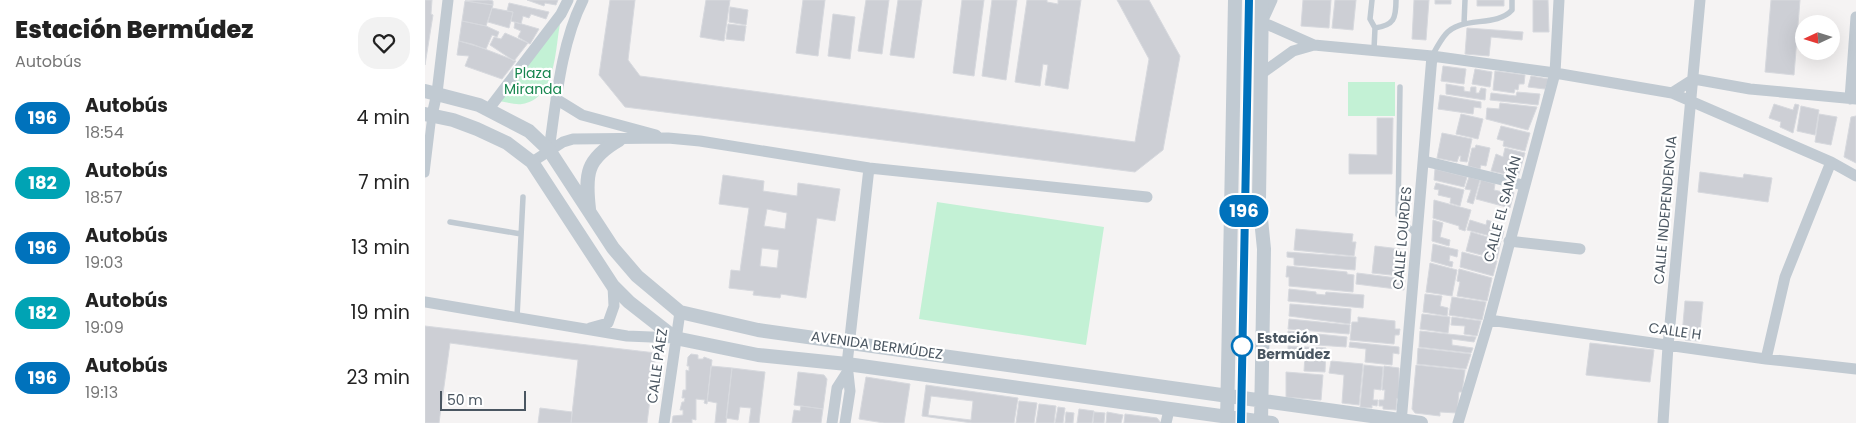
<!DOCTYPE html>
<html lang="es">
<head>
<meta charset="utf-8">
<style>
  :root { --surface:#fff; --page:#f2f2f2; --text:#222; --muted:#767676 }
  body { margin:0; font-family:Poppins,sans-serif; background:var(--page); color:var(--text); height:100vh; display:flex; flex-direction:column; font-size:19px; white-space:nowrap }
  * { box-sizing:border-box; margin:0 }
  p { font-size:16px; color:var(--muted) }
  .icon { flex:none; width:28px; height:28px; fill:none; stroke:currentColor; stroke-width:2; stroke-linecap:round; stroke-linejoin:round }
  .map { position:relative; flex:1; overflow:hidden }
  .sheet { display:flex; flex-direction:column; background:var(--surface); width:425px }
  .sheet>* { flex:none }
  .badge { padding:0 10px; border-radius:16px; font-size:18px; line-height:32px }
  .needle { width:32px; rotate:266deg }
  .buttons { position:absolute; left:1370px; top:15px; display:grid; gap:10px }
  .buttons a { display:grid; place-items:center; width:45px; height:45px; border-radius:50%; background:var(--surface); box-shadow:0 5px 20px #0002; font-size:25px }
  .scale { position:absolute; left:15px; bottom:12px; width:86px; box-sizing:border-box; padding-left:5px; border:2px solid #4a5661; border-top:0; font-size:14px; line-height:18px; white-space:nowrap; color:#4a5661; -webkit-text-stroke:4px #fff; paint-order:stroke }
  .map>.badge { position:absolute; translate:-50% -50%; box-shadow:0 0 0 2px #fff }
  .round { display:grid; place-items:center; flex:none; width:52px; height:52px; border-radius:20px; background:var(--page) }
  .head { display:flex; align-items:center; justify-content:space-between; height:85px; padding:0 15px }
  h1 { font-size:24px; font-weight:800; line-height:38px }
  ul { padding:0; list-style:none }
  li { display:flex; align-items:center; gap:15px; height:65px; padding:0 15px }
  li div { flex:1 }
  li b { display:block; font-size:19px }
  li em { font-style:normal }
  li .badge { min-width:55px; font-weight:700; text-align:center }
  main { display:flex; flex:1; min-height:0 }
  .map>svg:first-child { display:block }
  .green { fill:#c3f1d5 }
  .building { fill:#cdcfd5; stroke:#d7d9de; fill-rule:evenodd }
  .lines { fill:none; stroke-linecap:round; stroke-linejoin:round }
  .service { stroke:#c1cad2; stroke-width:5.5 }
  .pedestrian { stroke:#c1cad2; stroke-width:9 }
  .minor { stroke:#c1cad2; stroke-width:11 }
  .tertiary { stroke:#c1cad2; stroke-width:14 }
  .line-casing { stroke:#fff; stroke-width:11 }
  .line { stroke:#0072bc; stroke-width:8 }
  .stop-dot { fill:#fff; stroke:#0072bc; stroke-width:2.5 }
  .labels { text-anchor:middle; stroke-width:4.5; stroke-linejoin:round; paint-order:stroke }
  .park-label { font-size:14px; fill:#17864f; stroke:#fff }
  .street-label { font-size:14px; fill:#4a5661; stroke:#fff }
  .stop-label { font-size:14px; font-weight:bold; fill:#4a5661; stroke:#fff; text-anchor:start }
</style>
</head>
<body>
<main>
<section class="sheet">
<div class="head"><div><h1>Estación Bermúdez</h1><p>Autobús</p></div><a class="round"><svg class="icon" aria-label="heart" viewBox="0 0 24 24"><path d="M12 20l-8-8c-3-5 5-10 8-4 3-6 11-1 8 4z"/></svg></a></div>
<ul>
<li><span class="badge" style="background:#0072bc;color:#fff">196</span><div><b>Autobús</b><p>18:54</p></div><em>4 min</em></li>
<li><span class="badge" style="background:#00a3b4;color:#fff">182</span><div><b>Autobús</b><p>18:57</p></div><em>7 min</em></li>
<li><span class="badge" style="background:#0072bc;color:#fff">196</span><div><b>Autobús</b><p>19:03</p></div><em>13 min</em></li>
<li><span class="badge" style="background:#00a3b4;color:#fff">182</span><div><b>Autobús</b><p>19:09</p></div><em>19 min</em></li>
<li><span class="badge" style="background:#0072bc;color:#fff">196</span><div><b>Autobús</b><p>19:13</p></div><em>23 min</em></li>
</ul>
</section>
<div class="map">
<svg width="1431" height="423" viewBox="0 0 1431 423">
  <rect width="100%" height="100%" fill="#f5f3f3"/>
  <!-- green -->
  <path class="green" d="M135,24C130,50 131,99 97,104C90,105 81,102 74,101Z
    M923,82H970V116H923Z
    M512,202L679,227L661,345L494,319Z"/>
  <!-- building -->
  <path class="building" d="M0,0H7L6,14L8,15L0,65Z
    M64,0L68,1V5L40,1Z
    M102,0H133L131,5L120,3L119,6Z
    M185,0H210L203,60L215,76L710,142L724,59L692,0H724L755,56L738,150L710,172L200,107L174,75Z
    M281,0H305L299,41L275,37Z
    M378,0H400L393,56L371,53Z
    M441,0H464L457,54L433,51Z
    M473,0H497L489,58L465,55Z
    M537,0H559L549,76L528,73Z
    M567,0H592L581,80L557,76Z
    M602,0H622V2L633,4V0H656L643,89L620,85L623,65L618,64L615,86L590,82Z
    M878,0H906L904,28L876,26Z
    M910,0H931L928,30L907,28Z
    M989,0H1004L1001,40L987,39Z
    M1010,0H1026V4H1010Z
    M1052,0H1079V6H1052Z
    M1108,0H1123L1124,32H1108Z
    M1346,0H1375L1369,75L1340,72Z
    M40,1L68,5L61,26L37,21Z
    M84,3L124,12L121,19L106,14L104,18L98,16L96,24L86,21L88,12L82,11Z
    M305,7L323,10L321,25L304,22Z
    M67,8L88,12L84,28L63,22Z
    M408,14L430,17L425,59L403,56Z
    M37,21L61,26L74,32L72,37L67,35L61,49L34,41Z
    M90,22L114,29L105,44L93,37L96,31L89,28Z
    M303,24L321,26L319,41L301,39Z
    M1042,28L1098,32L1097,40L1066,37L1064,56L1040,54Z
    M80,33L103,43L89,61L65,45L69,37L76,39Z
    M34,41L47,44L91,61L77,79L40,66L44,56L32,55Z
    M1018,66L1041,69L1039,84L1016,81Z
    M1050,69L1067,72L1065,87L1047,84Z
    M1070,71L1100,75L1099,84H1094L1093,90L1090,89L1089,93L1068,90Z
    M1106,76L1124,79L1120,89L1103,87Z
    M1021,84L1039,87V91L1045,92L1046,87H1051V93H1054L1056,88L1061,89L1060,100L1021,94Z
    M1092,92L1115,94L1113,105L1065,100L1066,93L1091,96Z
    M1015,95L1056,102V108L1049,107L1048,114L1013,109Z
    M1075,103L1112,107L1103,130L1061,119L1062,108L1074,109Z
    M1349,104L1368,110L1370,104L1374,105L1368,133L1355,127L1356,122L1344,118Z
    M1376,106L1394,110L1390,135L1372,131Z
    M1036,114L1058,119L1053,139L1031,134Z
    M1394,114L1412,117L1406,145L1390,142Z
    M1431,116V163L1419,157L1426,117Z
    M952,118H968L967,174H924V154L952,155Z
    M1076,126L1105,133L1100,151L1078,146L1079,141L1072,139Z
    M1017,133L1047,139L1042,162L1035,161L1036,156H1034L1032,162L1012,158Z
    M1051,145L1065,148L1061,166L1056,165L1055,169L1043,166L1047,148H1050Z
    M1080,148L1100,153L1093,177L1066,171L1071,154L1078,157Z
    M1010,169L1042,177L1039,187L1009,180Z
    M1275,172L1318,178L1319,174L1347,178L1343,202L1273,192Z
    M298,175L339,181L338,191L372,196L373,183L415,189L410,221L392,218L381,298L356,294L355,298L328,295L329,291L304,288L306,270L315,271L324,208L294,204ZM342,209L362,213L360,229L339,226ZM337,248L354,250L352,268L335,266Z
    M1044,177L1055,180L1048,204L1042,202L1046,190L1040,189Z
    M1056,180L1070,184L1069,190L1078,192L1079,186L1086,188L1089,193L1085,208L1051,199Z
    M1011,183L1039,190L1035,206L1025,203L1026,198L1013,195L1014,190L1009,189Z
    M1009,200L1046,210L1040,231L1034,229V226L1008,218Z
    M1008,220L1018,223L1015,237L1025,240L1024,246L1007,241Z
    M1045,220L1061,225L1062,220L1068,222L1067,228L1079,231L1077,239L1042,230Z
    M871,229L928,234L927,242H931L929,256L869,250Z
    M1046,232L1076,241L1072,259L1041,251Z
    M1008,244L1033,250L1032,257L1025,255L1024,261L1028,262L1027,267L1006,261Z
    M950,246L975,249L972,270L975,271V276L947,273Z
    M862,252L931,257L930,270L869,265V258L862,257Z
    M1037,252L1072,261L1068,276L1035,267Z
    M1005,263L1032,270L1027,296L1001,292Z
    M862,266L922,272V274L929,275L928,292L864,286V277H861Z
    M1034,269L1067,278L1062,301L1032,296L1035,282L1032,281Z
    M932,273L980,279L979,290L931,284Z
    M864,289L891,292V294L900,295L901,292L939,295L938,308L863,301Z
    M1000,294L1017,296L1015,306L1023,308L1022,316L998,312Z
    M1027,297L1061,302L1057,320L1024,315Z
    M1260,301L1278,302L1274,341L1260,340L1257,335Z
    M865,304L926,309L925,324L864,316Z
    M997,314L1025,317L1023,333L995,329Z
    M933,317L970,321V329H975L974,335H970L969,344L925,340L927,322H933Z
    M1027,317L1056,321L1052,336L1039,334L1040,326L1026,325Z
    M864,319L925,325L924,334L863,329Z
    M0,326L231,353L222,423H146L153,360L25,343L14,423H0Z
    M863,331L922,337L921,347L863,343Z
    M995,331L1051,337L1049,342L1027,339V345L1048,348L1046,353L994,347Z
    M925,342L974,347V354L968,353L967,365L940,362L941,349L924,347Z
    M1165,343L1229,350L1225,382L1161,375Z
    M863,346L901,348L900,372L879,371L880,355L863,354Z
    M993,348L1046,354L1041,369L992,364Z
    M266,354L273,355V359H278L279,357L287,360L282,404L279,403L280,400L271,399V420L267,419V423H247L248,416L258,415V410H255L257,402H259L260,398H257L258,390H261V370L264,371V366H262L263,357Z
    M906,361L938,364L934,405L917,403L919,375L904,373Z
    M939,365L958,367L956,390L949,389L948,400H953L952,406L947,405V408L935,407Z
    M991,365L1040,370L1037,392H1034L1032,413L1015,412V416L990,413L987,409Z
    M286,366L307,368L301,423H290L292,403L282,401Z
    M959,366L974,368V399L972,398L971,410L958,409V406H954V400H959L960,390H957Z
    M307,368L340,372L334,423H324L326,408L315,407L313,420L301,418Z
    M373,372L399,375L402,379L398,409L369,405Z
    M861,372L898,375L896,400L861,397Z
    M441,377L485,384L479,423H459L434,419Z
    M501,385L593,398L589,423H547L497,416Z
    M506,396L548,401L546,420L503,415Z
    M594,401L612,403L609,423H591Z
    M614,404L631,406L629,423H611Z
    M376,406L398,409L396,423H367L369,410L375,411Z
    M633,407L640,408L638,423H630Z
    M115,408L147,412L146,423H113Z
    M654,409L669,411L667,423H652Z
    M641,412L649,413L648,423H640Z
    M669,412L680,413L679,423H668Z
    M682,412L698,415L696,423H681Z
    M700,414L732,418L736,423H699Z"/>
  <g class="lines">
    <!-- service -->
    <path class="service" d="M947,0L945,19L950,28L949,49
      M1039,24L1040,0
      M950,28C969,25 971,19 971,0
      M1007,56C1011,49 1015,41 1020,35C1035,15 1071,28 1087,10V0
      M975,87L973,215L991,235
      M25,222L96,234
      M92,317L98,197
      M816,418L824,0"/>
    <!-- pedestrian -->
    <path class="pedestrian" d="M0,173L7,115"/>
    <!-- minor -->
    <path class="minor" d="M847,0L837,22L889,45
      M836,74L868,51L889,45L1007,56L1130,73L1247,93L1269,79L1325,89L1431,99
      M1247,93L1406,162L1431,176
      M131,99L157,115L231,135
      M1425,99L1431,17
      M63,110L136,14L143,0
      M7,115L12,93L23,0
      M124,150C131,102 136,43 158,0
      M999,161L1098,185
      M107,162L138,142L148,139L243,138L275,141L444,168L722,197
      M1084,241L1155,249
      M0,302L202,336L250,338
      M1064,320L1341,359L1431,369
      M165,328L183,323L189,306L188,286
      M1341,359L1360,277L1406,162
      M239,423L255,312
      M407,423L412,388L421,374
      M420,423L425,391L422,364L444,168
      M741,423L744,410
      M976,423L1007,56
      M1033,423L1064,320L1130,73L1134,0
      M1238,423L1243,346L1275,0"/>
    <!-- tertiary -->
    <path class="tertiary" d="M0,91L54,105L104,131L124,150L188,248L212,276L255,312L333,330L996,423
      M0,114L28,120L52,129L82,143L107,162L188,286L204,302L250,338L333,355L422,364L847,423
      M164,209C160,174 161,159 194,140
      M802,423L810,0
      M836,423L839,249L834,199L837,0"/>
  </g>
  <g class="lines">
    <!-- line casing -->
    <g class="line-casing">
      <path id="line" d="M816,423L824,0"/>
    </g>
    <!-- line -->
    <use href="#line" class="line"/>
  </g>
  <!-- markers -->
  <circle class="stop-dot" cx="817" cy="346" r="10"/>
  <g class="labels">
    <!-- park labels -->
    <g class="park-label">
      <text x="108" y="78">Plaza<tspan x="108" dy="16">Miranda</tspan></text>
    </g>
    <!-- street labels -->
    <g class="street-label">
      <text transform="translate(1077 209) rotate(-75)" y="5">CALLE EL SAMÁN</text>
      <text transform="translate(1240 210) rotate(-85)" y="5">CALLE INDEPENDENCIA</text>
      <text transform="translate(977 238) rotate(-85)" y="5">CALLE LOURDES</text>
      <text transform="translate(1250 331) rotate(8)" y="5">CALLE H</text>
      <text transform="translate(452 345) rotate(8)" y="5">AVENIDA BERMÚDEZ</text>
      <text transform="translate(232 366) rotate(-82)" y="5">CALLE PÁEZ</text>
    </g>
    <!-- stop labels -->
    <g class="stop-label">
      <text x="832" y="343">Estación<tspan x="832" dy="16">Bermúdez</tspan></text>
    </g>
  </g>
</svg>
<div class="buttons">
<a><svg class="needle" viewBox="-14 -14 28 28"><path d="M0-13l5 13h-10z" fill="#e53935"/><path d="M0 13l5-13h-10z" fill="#767676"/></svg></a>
</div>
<div class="scale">50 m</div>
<b class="badge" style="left:819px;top:211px;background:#0072bc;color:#fff">196</b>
</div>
</main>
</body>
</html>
